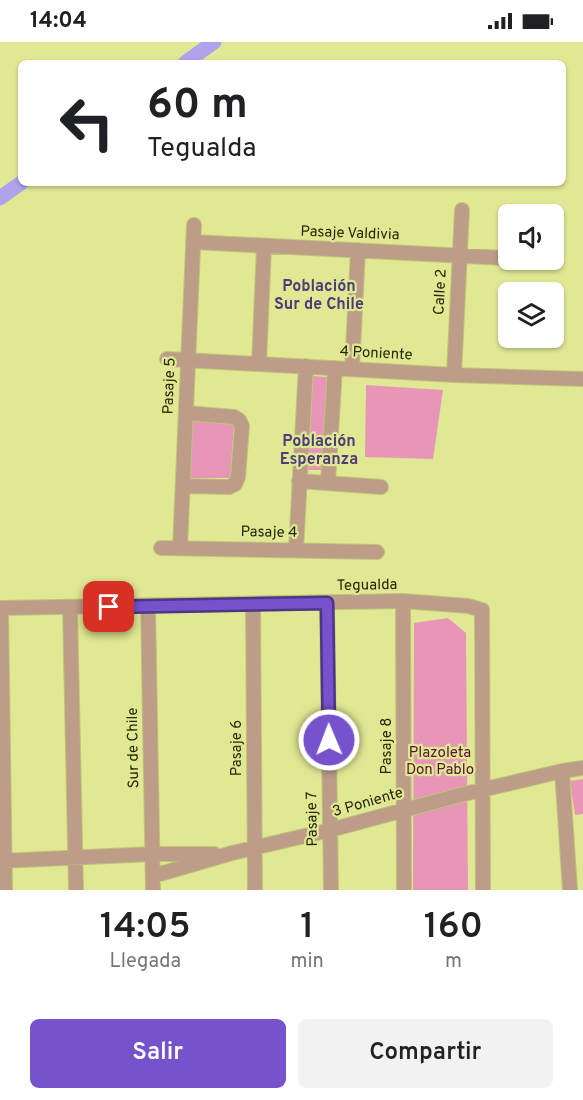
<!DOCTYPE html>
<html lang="es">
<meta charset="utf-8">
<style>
body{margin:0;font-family:Overpass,sans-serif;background:#f2f2f2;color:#202124;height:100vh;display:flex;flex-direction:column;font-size:22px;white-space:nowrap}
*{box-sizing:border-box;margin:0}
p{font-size:20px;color:#757577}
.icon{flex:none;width:33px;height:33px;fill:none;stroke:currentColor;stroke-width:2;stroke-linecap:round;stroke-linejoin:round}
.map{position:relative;height:848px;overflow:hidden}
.details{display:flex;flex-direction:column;background:#fff;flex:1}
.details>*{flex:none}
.hud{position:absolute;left:18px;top:18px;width:548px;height:126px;border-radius:9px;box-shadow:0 2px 4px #0004;background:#fff;color:#202124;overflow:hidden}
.buttons{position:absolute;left:498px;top:162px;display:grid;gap:12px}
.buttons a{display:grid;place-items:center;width:66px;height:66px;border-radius:9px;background:#fff;box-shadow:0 2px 4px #0004;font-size:30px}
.pin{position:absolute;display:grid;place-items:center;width:51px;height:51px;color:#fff;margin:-26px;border-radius:12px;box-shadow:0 3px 9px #0006}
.me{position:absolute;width:66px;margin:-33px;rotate:359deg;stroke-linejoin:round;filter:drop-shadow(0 0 4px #0008)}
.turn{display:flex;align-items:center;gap:21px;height:126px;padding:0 30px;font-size:27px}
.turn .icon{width:78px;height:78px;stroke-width:2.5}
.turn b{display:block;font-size:42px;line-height:51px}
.eta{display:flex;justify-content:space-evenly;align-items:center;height:102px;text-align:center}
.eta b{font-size:36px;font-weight:600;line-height:42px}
.primary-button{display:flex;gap:12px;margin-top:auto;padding:12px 30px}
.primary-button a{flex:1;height:69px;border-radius:9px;background:#7653cd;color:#fff;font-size:24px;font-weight:600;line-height:69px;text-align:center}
.primary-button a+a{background:#f2f2f2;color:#202124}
.status{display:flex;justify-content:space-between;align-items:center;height:42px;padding:0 30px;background:#fff;direction:ltr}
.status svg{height:16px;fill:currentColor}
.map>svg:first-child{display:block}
.green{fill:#e796b8}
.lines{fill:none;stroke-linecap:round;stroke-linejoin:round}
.canal{stroke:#b1a2ed;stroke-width:15}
.minor-casing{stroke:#bfc579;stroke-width:16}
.minor{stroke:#bd9c88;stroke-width:14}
.route-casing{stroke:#4d3685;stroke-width:15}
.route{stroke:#7653cd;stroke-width:10}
.labels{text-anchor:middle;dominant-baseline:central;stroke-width:4.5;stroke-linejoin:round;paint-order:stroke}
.street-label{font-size:15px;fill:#252703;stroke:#e1e893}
.park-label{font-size:15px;fill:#591137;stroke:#e1e893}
.neighbourhood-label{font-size:16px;font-weight:bold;fill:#4c3d7a;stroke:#e1e893}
</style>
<div class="status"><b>14:04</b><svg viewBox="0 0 49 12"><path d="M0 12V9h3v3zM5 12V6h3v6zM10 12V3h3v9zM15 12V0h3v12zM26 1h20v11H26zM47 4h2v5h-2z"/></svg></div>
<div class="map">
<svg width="583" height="848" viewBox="0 0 583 848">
<rect width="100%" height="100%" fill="#e1e893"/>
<!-- green -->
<path class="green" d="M313,334L327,335L322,428H308Z
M366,343L443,348L433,417L365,415Z
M192,378L229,381L234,384L230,436H190Z
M448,576L466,591L468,848H413L414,581Z
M583,737V772L575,773L570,739Z"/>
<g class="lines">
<!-- canal -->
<path class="canal" d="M185,21L214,0
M0,156L21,141"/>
<defs>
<path id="minor" d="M193,200L505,216
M167,317L454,333L583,337
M259,322L264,204
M352,327L358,208
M454,333L462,168
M299,439L381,445
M328,440L335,326
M183,444L229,445L235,442L238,435L242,384L239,378L234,375L186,371
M161,506L377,510
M180,506L194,183
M296,508L306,324
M403,559L404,848
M327,561L331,848
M253,563L255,848
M148,564L153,848
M0,566L403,559L468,564L482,568L483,848
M1,566L5,848
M70,566L76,848
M562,729L570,848
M0,819L153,812H214
M153,834L232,811L330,788L460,753L562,729L583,726"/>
</defs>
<!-- minor casing -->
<use href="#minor" class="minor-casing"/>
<!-- minor -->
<use href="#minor" class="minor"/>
</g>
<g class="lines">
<defs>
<path id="route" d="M109,565L327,561L329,698"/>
</defs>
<!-- route casing -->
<use href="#route" class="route-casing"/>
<!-- route -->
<use href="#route" class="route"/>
</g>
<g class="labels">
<!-- street labels -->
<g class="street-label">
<text transform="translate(350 192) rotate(2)">Pasaje Valdivia</text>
<text transform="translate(441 250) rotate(-87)">Calle 2</text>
<text transform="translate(376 312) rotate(3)">4 Poniente</text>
<text transform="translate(170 344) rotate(-88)">Pasaje 5</text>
<text transform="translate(269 491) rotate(1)">Pasaje 4</text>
<text transform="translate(367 544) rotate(-1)">Tegualda</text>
<text transform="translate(387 704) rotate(-90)">Pasaje 8</text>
<text transform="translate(134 706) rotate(-91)">Sur de Chile</text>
<text transform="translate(237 706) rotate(-90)">Pasaje 6</text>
<text transform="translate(368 761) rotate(-16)">3 Poniente</text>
<text transform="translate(313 777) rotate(-91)">Pasaje 7</text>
</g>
<!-- park labels -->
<g class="park-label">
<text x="440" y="711">Plazoleta<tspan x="440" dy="17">Don Pablo</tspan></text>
</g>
<!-- neighbourhood labels -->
<g class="neighbourhood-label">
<text x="319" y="245">Población<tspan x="319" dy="18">Sur de Chile</tspan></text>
<text x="319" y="400">Población<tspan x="319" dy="18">Esperanza</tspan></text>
</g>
</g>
</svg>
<div class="buttons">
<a><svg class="icon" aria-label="sound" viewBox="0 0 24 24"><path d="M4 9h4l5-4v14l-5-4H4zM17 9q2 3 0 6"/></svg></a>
<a><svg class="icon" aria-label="layers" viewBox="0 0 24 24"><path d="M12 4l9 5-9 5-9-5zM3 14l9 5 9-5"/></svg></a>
</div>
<div class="pin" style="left:109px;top:565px;background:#d93025"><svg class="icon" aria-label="arrive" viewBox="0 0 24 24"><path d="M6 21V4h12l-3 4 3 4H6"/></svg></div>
<svg class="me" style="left:329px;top:698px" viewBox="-20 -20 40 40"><circle r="17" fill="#7653cd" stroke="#fff" stroke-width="3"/><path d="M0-11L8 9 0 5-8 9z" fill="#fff"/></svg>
<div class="hud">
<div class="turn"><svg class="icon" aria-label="left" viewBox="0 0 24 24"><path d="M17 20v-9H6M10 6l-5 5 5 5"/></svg><div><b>60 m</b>Tegualda</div></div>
</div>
</div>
<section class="details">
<div class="eta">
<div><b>14:05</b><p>Llegada</p></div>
<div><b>1</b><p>min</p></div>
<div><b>160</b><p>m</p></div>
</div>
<div class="primary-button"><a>Salir</a><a>Compartir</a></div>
</section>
